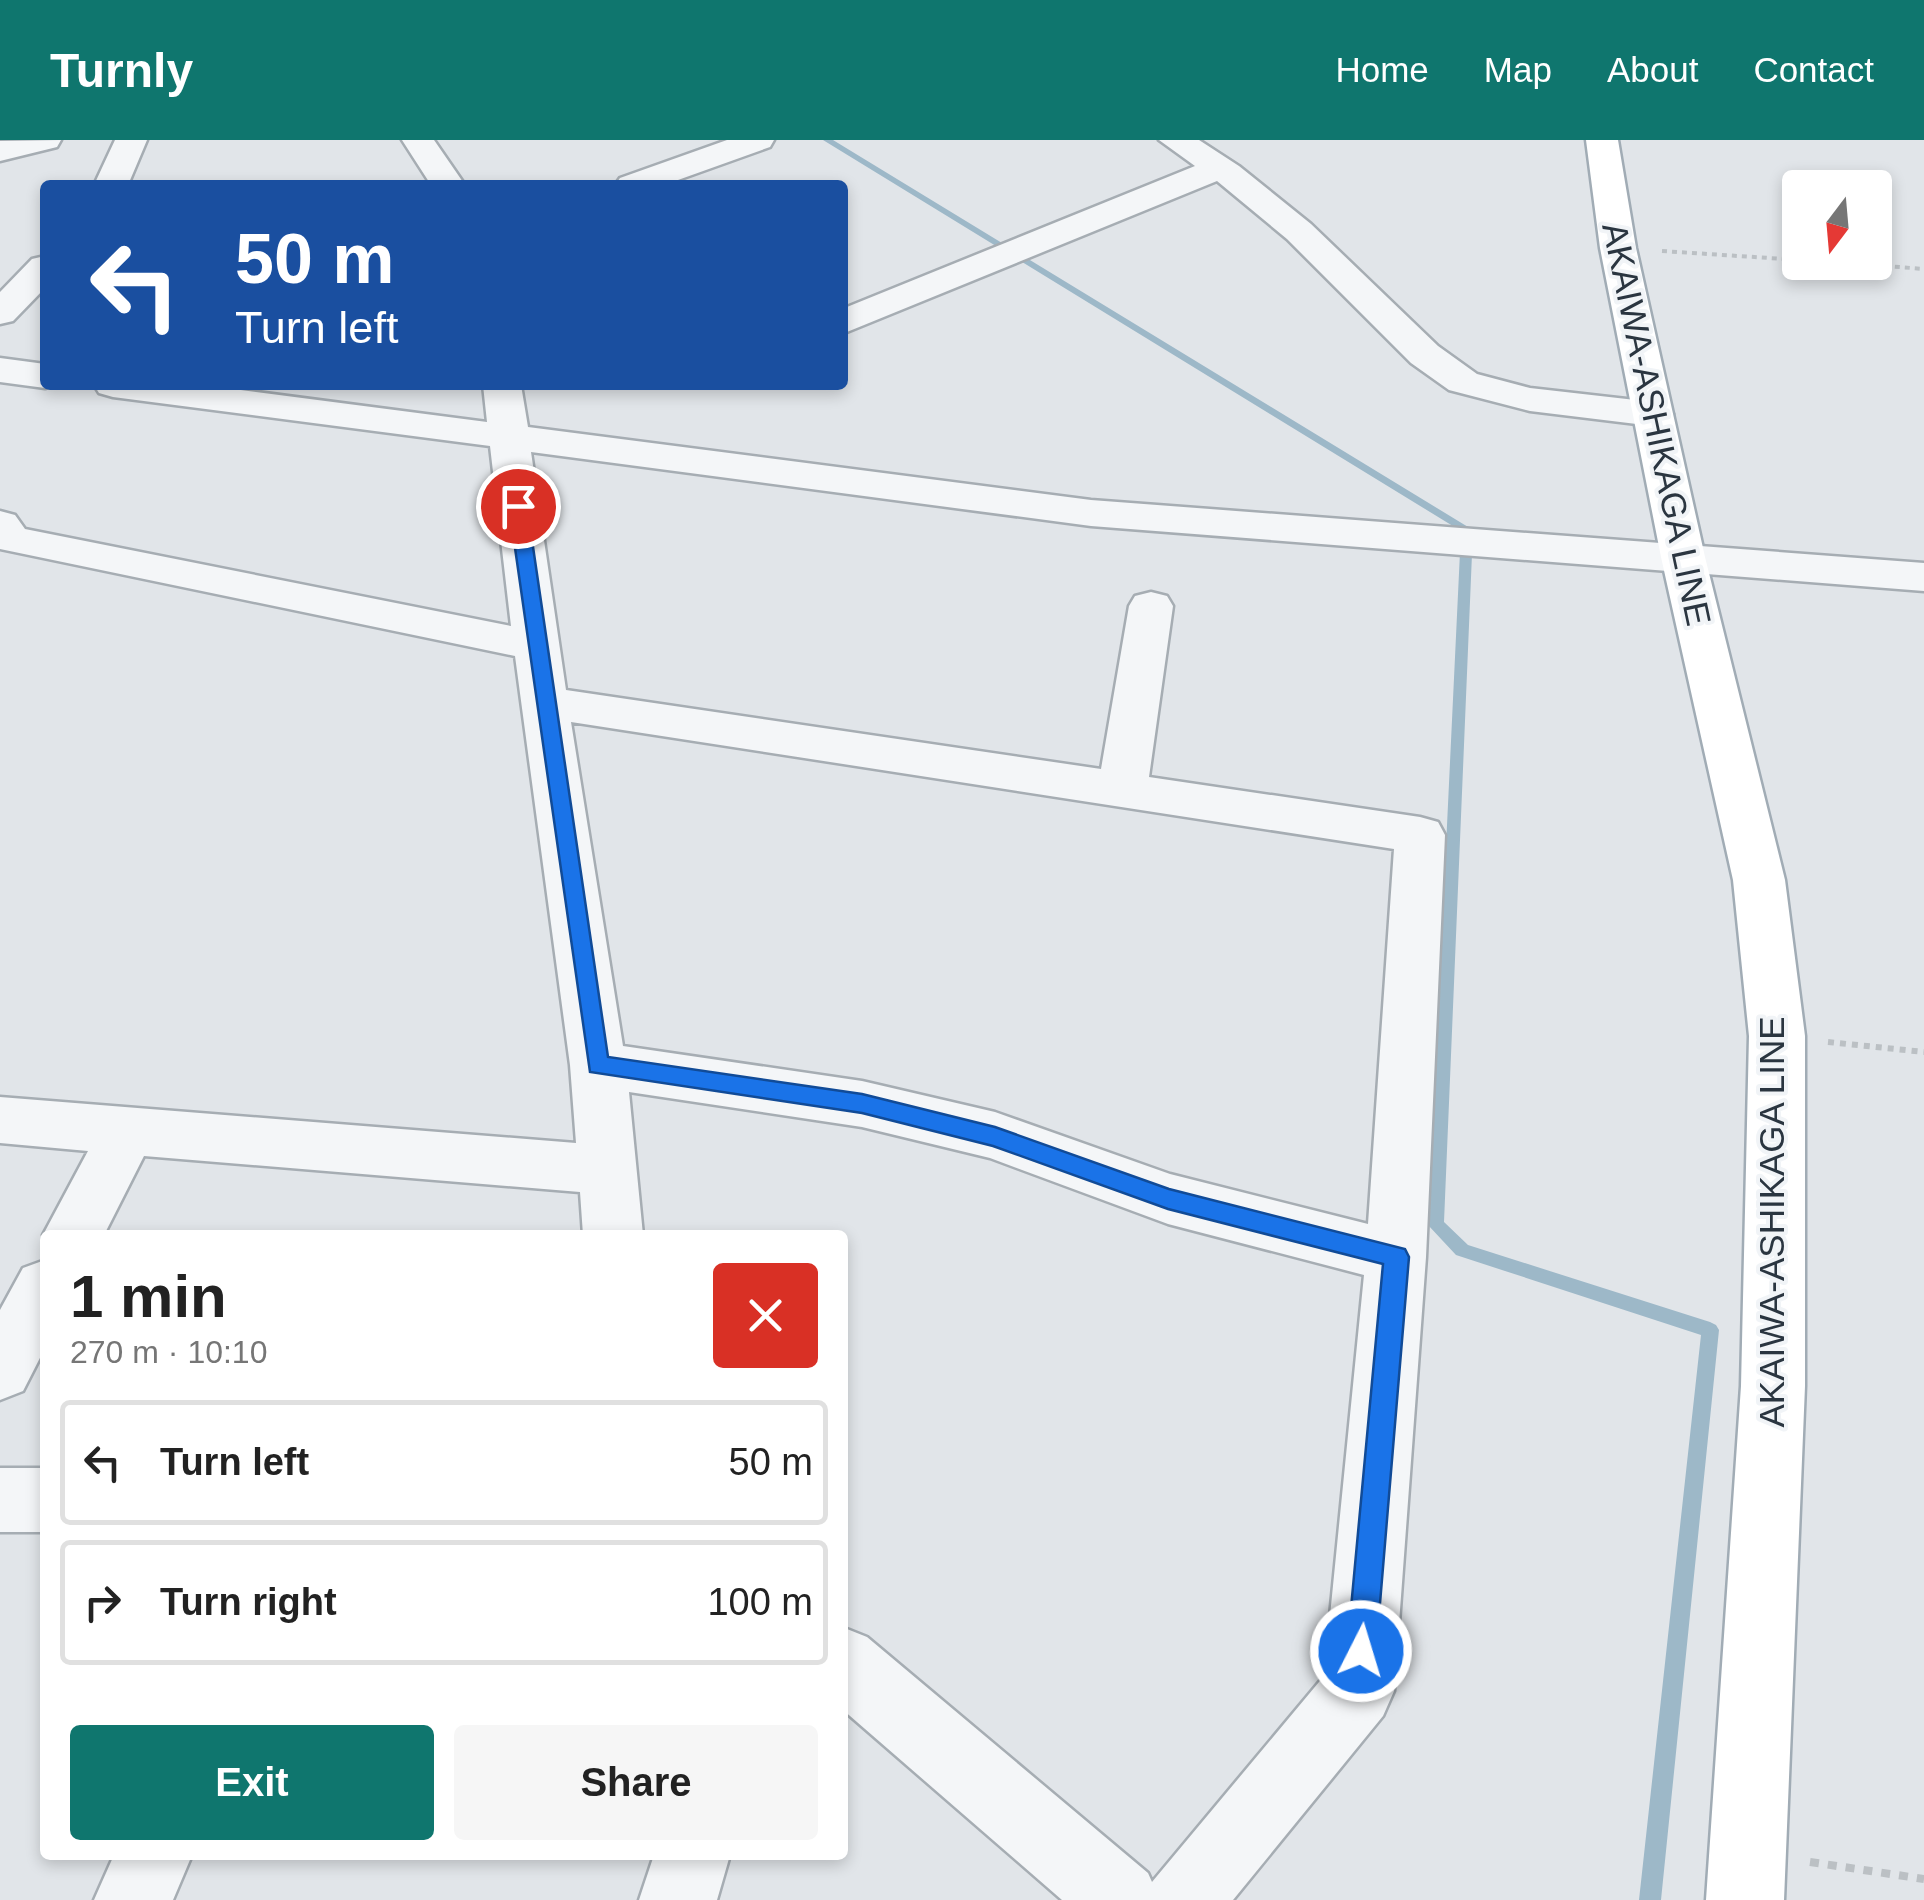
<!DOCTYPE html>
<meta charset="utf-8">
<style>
body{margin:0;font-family:Arial,sans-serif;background:#f6f6f6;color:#222;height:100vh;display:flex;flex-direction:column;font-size:38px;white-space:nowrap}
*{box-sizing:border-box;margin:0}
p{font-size:32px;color:#767676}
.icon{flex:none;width:55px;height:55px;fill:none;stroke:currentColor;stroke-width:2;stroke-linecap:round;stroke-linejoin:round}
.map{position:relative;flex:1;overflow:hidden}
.panel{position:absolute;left:40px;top:1090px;width:808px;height:630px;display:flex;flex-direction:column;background:#fff;border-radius:10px;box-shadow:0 5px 15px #0003}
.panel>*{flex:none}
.banner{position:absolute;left:40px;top:40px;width:808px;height:210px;border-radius:10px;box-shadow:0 5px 15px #0003;background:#1a4fa0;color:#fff;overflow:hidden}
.needle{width:65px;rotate:196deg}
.fabs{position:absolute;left:1782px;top:30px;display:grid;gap:20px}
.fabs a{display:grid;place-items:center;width:110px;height:110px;border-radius:10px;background:#fff;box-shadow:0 5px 15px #0003;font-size:50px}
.pin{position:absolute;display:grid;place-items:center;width:85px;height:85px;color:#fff;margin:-42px;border:5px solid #fff;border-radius:50%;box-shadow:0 2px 10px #0007}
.me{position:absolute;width:110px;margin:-55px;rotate:5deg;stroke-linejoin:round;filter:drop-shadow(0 0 8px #0008)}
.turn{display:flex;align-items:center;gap:35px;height:210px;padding:0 30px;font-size:45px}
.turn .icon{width:130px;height:130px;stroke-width:2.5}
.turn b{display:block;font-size:70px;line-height:85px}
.round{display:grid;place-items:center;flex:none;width:105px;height:105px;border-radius:10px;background:#f6f6f6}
.head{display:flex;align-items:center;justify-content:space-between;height:170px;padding:0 30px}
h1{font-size:60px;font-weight:700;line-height:75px}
.button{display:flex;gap:20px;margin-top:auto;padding:20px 30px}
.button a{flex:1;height:115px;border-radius:10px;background:#0f766e;color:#fff;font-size:40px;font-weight:700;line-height:115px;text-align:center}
.button a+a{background:#f6f6f6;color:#222}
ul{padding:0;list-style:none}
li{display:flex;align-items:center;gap:30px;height:125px;margin:0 20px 15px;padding:0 10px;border:5px solid #e0e0e0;border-radius:10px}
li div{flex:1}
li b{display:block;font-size:38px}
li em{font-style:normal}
header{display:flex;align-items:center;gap:60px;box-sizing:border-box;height:140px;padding:0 50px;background:#0f766e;color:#fff}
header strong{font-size:48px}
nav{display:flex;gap:55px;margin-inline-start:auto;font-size:35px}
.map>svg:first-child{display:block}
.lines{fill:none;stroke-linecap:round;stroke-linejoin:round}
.stream{fill:#9db8c8;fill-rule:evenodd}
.minor-casing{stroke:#a6adb3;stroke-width:5}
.major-casing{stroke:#a1acb5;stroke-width:5}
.path-far2{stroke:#bbc0c4;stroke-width:4;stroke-dasharray:5 5;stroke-linecap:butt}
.path-far1{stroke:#bbc0c4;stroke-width:6;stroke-dasharray:6 6;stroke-linecap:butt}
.path{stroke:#bbc0c4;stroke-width:8;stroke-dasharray:9 9;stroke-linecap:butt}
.minor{fill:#f4f6f8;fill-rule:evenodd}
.major{fill:#fff;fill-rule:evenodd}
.route{fill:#1a73e8;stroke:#114b97;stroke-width:2.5}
.labels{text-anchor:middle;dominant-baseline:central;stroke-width:8;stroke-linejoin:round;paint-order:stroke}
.street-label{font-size:35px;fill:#2a3540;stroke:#f1f4f7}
</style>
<header>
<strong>Turnly</strong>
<nav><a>Home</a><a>Map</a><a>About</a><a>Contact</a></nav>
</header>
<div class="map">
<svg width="1924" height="1760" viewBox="0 0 1924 1760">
<rect width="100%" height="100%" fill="#e1e5e9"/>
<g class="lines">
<!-- stream -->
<path class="stream" d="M823,0H833L1473,390L1444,1082L1468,1105L1710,1182L1716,1185L1719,1190L1661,1760H1639L1701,1195L1456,1115L1428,1085L1461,391Z"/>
<defs>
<path id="minor" d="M61,0L57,7L0,21V1Z
M115,0H147L128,45H94Z
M402,0H434L465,45H431Z
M727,0H774L770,7L664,45H615L620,38Z
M1159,0H1199L1239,26L1311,84L1438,206L1477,234L1530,248L1653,262L1667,266L1673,274L1667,282L1653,286L1530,271L1449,250L1411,223L1287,99L1217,41L842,194V169L1195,26Z
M45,116V148L13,181L0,184V152L32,119Z
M0,218L45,224V245H56L45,248L0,242Z
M94,245H203L487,282L483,245H521L528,287L1091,360L1924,423V451L1091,386L531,312L566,550L1101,629L1129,466L1135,456L1151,452L1167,456L1173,466L1149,637L1420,677L1438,682L1445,695L1426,1117L1394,1551L1383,1576L1233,1760H1062L842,1569V1487L867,1497L1148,1733L1152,1742L1324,1536L1364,1135L1168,1084L990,1018L862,987L629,952L643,1095H583L580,1052L144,1016L104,1095H45V1100L43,1095L88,1011L0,1003V957L576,1003L570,925L515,516L0,409V371L15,375L25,389L511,486L490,306L113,257L99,253ZM571,582L1394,709L1368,1084L1170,1034L995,972L862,941L623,906Z
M45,1120V1208L23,1251L0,1260V1170L23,1128Z
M0,1328H45V1392H0Z
M114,1715H192L173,1760H94Z
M654,1715H730L717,1760H639Z"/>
<path id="major" d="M1586,0H1618L1636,108L1705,417L1785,740L1805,896V1246L1784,1760H1706L1741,1246L1749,896L1733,740L1661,417L1600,108Z"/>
</defs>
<!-- minor casing -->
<use href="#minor" class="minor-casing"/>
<!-- major casing -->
<use href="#major" class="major-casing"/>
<!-- path-far2 -->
<path class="path-far2" d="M1662,111L1800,120
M1835,122L1924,129"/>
<!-- path-far1 -->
<path class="path-far1" d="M1828,902L1924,912"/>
<!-- path -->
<path class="path" d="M1810,1722L1924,1739"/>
<!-- minor -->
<use href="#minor" class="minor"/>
<!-- major -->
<use href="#major" class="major"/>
</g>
<!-- route -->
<path class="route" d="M518,361L527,366L608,917L862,954L995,987L1169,1049L1405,1109L1409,1117L1376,1511L1372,1522L1361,1526L1351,1522L1347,1511L1383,1124L1168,1069L993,1006L862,973L590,932L509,366Z"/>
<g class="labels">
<!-- street labels -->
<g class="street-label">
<text transform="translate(1657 284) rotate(78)">AKAIWA-ASHIKAGA LINE</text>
<text transform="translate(1771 1082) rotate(-90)">AKAIWA-ASHIKAGA LINE</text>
</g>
</g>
</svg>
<div class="fabs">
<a><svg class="needle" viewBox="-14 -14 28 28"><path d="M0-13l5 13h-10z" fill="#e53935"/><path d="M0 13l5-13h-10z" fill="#767676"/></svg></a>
</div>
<div class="pin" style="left:518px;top:366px;background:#d93025"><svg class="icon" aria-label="arrive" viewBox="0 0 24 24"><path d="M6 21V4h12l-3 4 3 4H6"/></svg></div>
<svg class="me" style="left:1361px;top:1511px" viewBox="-20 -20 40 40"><circle r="17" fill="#1a73e8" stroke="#fff" stroke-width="3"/><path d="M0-11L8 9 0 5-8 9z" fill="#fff"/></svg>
<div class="banner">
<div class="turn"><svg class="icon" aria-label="left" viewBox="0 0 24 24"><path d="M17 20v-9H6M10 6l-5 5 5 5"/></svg><div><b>50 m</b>Turn left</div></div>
</div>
<section class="panel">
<div class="head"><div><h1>1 min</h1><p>270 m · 10:10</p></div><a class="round" style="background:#d93025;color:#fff"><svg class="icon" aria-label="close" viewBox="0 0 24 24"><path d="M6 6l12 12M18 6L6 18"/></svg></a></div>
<ul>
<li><svg class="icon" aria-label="left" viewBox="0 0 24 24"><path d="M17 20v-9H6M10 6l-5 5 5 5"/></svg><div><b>Turn left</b></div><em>50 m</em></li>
<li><svg class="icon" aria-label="right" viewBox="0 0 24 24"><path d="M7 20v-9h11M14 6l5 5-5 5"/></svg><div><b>Turn right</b></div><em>100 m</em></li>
</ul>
<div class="button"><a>Exit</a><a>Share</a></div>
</section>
</div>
